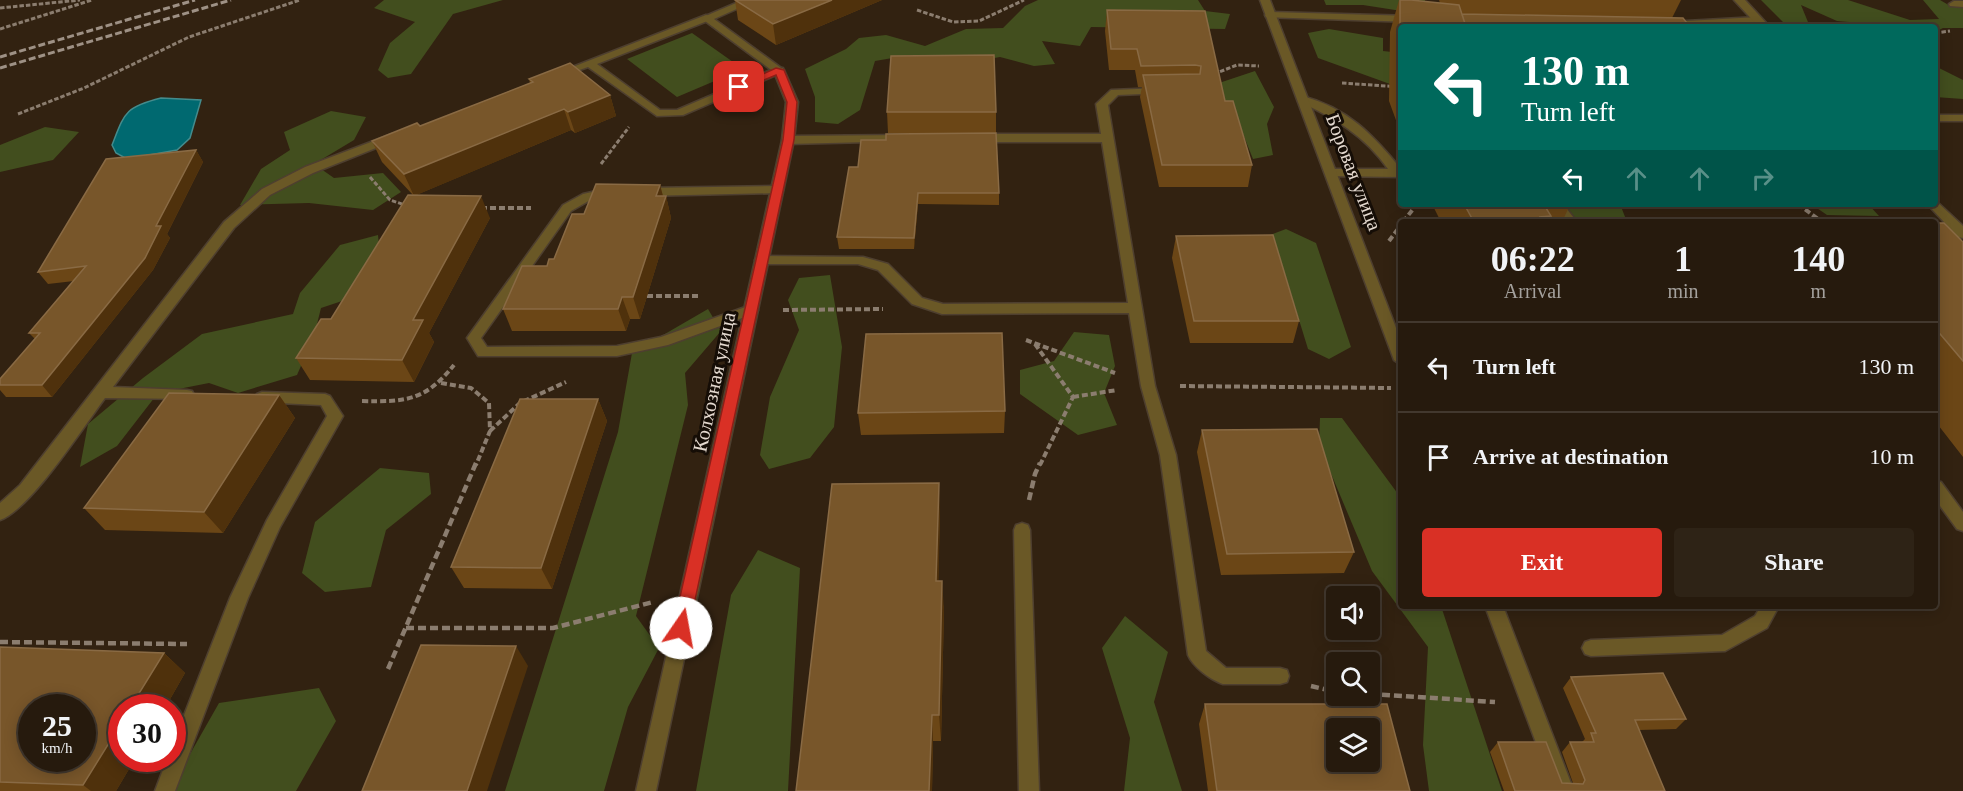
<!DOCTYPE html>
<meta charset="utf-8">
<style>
body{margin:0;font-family:"Times New Roman",serif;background:#2e2316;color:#f1f3f6;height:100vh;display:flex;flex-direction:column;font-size:22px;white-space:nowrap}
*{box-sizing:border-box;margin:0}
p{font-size:20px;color:#a4a19d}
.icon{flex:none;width:33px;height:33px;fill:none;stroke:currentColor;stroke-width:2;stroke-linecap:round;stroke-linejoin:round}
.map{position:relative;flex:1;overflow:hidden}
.side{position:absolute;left:1398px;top:219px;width:540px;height:390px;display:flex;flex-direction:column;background:#261a0d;border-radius:6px;box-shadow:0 3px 15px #0003,0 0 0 2px #42382e}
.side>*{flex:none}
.banner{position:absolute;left:1398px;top:24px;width:540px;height:183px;border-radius:6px;box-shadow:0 3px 15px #0003,0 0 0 2px #42382e;background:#00695c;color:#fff;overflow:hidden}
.controls{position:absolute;left:1326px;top:586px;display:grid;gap:12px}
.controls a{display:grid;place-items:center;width:54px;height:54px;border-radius:6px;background:#261a0d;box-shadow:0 3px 15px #0003,0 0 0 2px #42382e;font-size:30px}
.speed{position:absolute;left:18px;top:694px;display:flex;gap:12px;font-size:30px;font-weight:700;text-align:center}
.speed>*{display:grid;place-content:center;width:78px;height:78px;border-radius:50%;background:#261a0d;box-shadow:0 3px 15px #0003,0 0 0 2px #42382e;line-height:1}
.speed small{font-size:15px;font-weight:400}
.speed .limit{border:9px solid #d22;background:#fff;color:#111}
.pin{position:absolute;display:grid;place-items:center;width:51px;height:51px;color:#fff;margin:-26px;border-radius:12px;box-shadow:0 3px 9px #0006}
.me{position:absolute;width:66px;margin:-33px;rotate:12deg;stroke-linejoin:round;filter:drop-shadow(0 0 4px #0008)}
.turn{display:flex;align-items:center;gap:21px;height:126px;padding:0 24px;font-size:27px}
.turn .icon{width:78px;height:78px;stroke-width:2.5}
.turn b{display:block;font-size:42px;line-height:51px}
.lanes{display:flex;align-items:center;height:57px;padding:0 24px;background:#0003;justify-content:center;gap:30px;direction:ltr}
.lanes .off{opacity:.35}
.eta{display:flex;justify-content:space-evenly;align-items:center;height:102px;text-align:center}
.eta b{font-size:36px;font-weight:700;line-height:42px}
.action{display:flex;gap:12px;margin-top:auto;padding:12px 24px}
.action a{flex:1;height:69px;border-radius:6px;background:#d93025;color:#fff;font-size:24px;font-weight:700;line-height:69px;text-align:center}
.action a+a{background:#2e2316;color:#f1f3f6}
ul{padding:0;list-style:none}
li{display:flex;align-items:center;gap:18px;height:90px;padding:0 24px;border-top:2px solid #42382e}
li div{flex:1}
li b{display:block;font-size:22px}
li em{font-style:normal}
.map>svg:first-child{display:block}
.green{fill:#424e1e}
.water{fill:#006970;stroke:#448b8c;stroke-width:1.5}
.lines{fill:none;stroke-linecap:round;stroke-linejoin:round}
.lane-casing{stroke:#4e3f2f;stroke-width:3}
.street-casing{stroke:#4e3f2f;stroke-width:3}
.path-far2{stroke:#8b7d6f;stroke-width:3;stroke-dasharray:4.5 2;stroke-linecap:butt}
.path-far1{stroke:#8b7d6f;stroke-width:4;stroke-dasharray:6 3;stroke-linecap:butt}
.path{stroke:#8b7d6f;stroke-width:4.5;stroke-dasharray:8 4;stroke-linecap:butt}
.lane{fill:#6a5826;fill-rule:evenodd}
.street{fill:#6a5826;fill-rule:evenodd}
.rail{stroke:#9e9185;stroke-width:3;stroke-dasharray:7 3;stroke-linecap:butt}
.wall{fill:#6b4616}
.shaded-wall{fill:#4f310c}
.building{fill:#78562a;stroke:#896a44;stroke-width:1.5;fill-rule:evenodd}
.route{fill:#d93025;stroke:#8d1f18;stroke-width:1.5}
.labels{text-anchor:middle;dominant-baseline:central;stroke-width:6;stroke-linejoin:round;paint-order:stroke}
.street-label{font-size:20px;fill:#e4d9cf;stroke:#150d06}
</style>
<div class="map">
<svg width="1963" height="791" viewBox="0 0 1963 791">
<rect width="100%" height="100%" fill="#322211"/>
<!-- green -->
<path class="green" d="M384,0H503L453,14L411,74L388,78L378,70L390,43L415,22L374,8Z
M1038,0H1198L1205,11L1230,14L1225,29L1091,27L1080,46L1042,41L1055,64L1034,66L1000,57L949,66L910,55L875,61L860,110L838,124L815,122V97L805,69L846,49L859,38L886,35L925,46L966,29L1003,28L1025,6Z
M1324,0H1425V1L1408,12L1363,5H1326Z
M1761,0H1848L1910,20L1939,19L1923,0H1940L1952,7H1963V28H1943L1935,32V27H1873L1872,24L1837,21L1801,5L1810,27H1788Z
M1329,29L1383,38V51L1401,53V88L1318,58L1308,33Z
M692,33L743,69L677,97L627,59Z
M1935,66L1963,80V99L1935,97Z
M1255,71L1274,107L1267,124L1273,155L1253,159L1239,124L1217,108L1219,83Z
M331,111L366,117L354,140L314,164L334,178L383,173L401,192L373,210L309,203L240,205L261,169L290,150L284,132Z
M45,127L79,132L53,160L0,172V145Z
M1563,204H1620L1627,222H1579Z
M1811,204H1868L1879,216L1827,215Z
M1286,229L1316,243L1351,347L1329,359L1308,349L1280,258L1262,238Z
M378,235L380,257L354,297L321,308L314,336L297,375L238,393L209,383L158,393L117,446L80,467L88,424L143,378L202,334L293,314L300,293L340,245Z
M830,275L842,347L834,427L810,458L769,469L760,455L770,397L799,330L788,300L799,278Z
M708,309L721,331L685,373L688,405L636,616L659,648L628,707L604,791H505L618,432L632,353Z
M1074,332L1109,335L1115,366L1104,393L1117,425L1078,435L1020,394V370L1054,361Z
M1320,418H1342L1401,498V606H1441L1502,791H1429L1423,745L1428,647L1372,571L1319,445Z
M380,468L429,473L431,494L386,530L371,587L325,592L302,573L315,522Z
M758,550L800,568L788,791H696L731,595Z
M1125,616L1168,652L1154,702L1182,791H1124L1130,738L1102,648Z
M319,688L336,721L296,791H169L219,703Z"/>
<!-- water -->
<path class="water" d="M161,98L201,100L190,138L177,150L127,159L116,153L112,145C125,112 125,107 161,98Z"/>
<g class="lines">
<defs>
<path id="lane" d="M1954,1H1963V7L1950,6L1949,4Z
M1270,12L1413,16L1418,19L1413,22L1266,17L1265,15Z
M706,15L710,16V20L597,64L660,110H677L775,68H783V72L683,115L657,116L588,67L557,78L552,75Z
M1758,17L1763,20L1762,22L1664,27L1663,25L1668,22Z
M1161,88L1165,89V93L1118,95L1108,105L1155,386L1176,455L1206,651L1226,668H1280L1287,670L1289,676L1287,682L1280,684H1223C1211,680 1193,667 1188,655L1160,455L1141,386L1129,313L942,314L912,304L878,270L858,264H762L755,260L762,256L863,257L888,264L922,298L943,304L1128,303L1102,142H976L970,138L976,134H1101L1096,104L1111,90Z
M1302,96C1348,108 1373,135 1401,169V177L1326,176V170L1330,169H1388C1365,136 1335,118 1298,101V97Z
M392,134L398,138L396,140L313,173L270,195L234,228L113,387L187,390L192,391L194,395L192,399L105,398C84,426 30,510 0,520V503L20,485L224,222L262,189L305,167Z
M907,135L913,139L911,141L788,144L782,140L788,136Z
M777,186L781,187L783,190L781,193L643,196L637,192L643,188Z
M610,188L614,189L616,192L614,195L592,199L571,211L481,338L487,347L617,346L661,337L751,305L756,307L758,310L756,313L668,345L617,356H478L467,338L563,205L583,194Z
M1550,204H1563L1577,222H1564Z
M262,392L325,394L330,396L343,416L280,527L248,598L175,791H155L167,759H172V746L230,598L267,520L327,416L321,405L257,402L254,398L257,394Z
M1935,481L1941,482L1963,512V531L1957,529L1935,499Z
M1022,523L1028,525L1030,530L1039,791H1019L1014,530L1016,525Z
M1761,606H1779L1767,628L1725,651L1591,656L1585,654L1582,648L1585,642L1591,640L1722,635L1755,616Z"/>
<path id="street" d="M743,0H757L714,19L784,70L798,102L794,140L656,791H636L782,140L786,102L774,72L701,18Z
M1260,0H1270L1401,341V365L1394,360Z
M1734,0H1745L1770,27H1759Z
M1935,115H1963V121H1935Z
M1935,200L1963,226V238L1958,237L1930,207L1928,204H1935Z
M1485,606H1503L1574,791H1554Z"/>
</defs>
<!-- lane casing -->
<use href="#lane" class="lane-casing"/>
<!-- street casing -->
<use href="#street" class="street-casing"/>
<!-- path-far2 -->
<path class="path-far2" d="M0,8L80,0
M917,10L953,22L979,21L1024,0
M0,29L92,0
M1935,33L1950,31
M1214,74L1237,65L1259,66
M1342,83L1401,87
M18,114L84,88L189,37L300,0
M601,164L629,127
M370,177L390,200L405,205
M1798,204L1800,206
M1416,206L1417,204"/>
<!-- path-far1 -->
<path class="path-far1" d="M1798,204L1822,222
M481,208H531
M1403,222L1417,204
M1389,241L1401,225
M647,296H700
M783,310L883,309
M1026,340L1115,373
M1035,344L1073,397L1040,465
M441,383L471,388L489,403L490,431L476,465
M1180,386L1391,388
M1073,397L1117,390
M362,401C406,402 425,401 454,365
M490,431L520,403L566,382"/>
<!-- path -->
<path class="path" d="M1029,500L1035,474L1040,463
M406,628H553L653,602
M0,642L187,644
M388,669L476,463
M1311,686L1336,692
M1370,694L1495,702"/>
<!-- lane -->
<use href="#lane" class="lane"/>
<!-- street -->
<use href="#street" class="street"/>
<!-- rail -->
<path class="rail" d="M0,57L195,0
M0,68L231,0"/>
</g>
<!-- wall -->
<path class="wall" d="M735,0H882L776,45L738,20Z
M1399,0L1440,3L1439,0H1681L1672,18L1401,27V134L1389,101L1390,32Z
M1107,10L1205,11L1225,101L1252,165L1248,187H1159L1140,97L1142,87H1138L1135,70H1109L1105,31Z
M529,79L610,95L616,116L575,133L571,130L416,195L490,218L429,333L434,342L414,382L310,380L296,358L331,319L413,195L382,162L372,141L420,126L530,83Z
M887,112H996V133H888Z
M196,150L203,162L167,234L170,238L153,270L52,397H6L0,390V379L35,339L29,333L74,281L48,284L38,272Z
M849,167L999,193V205L918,204L914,249H839L837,237Z
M660,185L663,196H666L671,218L640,319H630L626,331H512L503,309L554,259Z
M1432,204H1567L1569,207L1562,222H1441Z
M1935,223L1963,242V457L1935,421Z
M1176,236L1299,321L1293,343H1190L1172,258Z
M279,395L295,418L223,533L105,530L84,508Z
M598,399L607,421L552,589L464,588L451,567Z
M1005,411L1004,433L861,435L858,413Z
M1202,430L1354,552L1344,573L1221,575L1197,452Z
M940,513L938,581L944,609L941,741H933L932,791H796Z
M1584,606H1685L1684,607L1586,610Z
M0,647L164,653L185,673L165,708H122V759H135L116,791H0Z
M1571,677L1686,719L1676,729L1639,730L1665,791H1504L1490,752L1498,742L1562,783H1573L1562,752L1570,742H1582L1585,739L1563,688Z
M1205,704L1410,791H1208L1199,724Z"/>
<!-- shaded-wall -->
<path class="shaded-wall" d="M832,0H882L776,45L773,24Z
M610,95L616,116L575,133L568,112Z
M564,109L571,130L414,196L404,174Z
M196,150L203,162L167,234L170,238L153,270L52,397L42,385L156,226Z
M660,185L664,200L666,196L671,218L640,319L633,297L656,196Z
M918,193V204L914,249V238Z
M481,196L490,218L429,333L434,342L414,382L402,360L413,320Z
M622,297L630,319L626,331L618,309Z
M279,395L295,418L223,533L204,512Z
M598,399L607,421L552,589L541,568Z
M939,483L940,513L938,609L936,581Z
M942,581L944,609L941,741L939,715Z
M516,646L528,666L487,791H467Z
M164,653L185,673L165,708H130Z
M932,715L933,741L932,791H929Z
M122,722V759H135L116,791H91L83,785Z"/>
<!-- building -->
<path class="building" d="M735,0H832L773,24Z
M1400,0H1411L1459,5L1466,27H1401V70L1400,67Z
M1107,10L1205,11L1225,101H1233L1252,165H1162L1143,75L1200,74L1201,66L1195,65L1141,66L1137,49H1111Z
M1462,14L1683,18L1690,27H1466Z
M994,55L996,112H887L891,56Z
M570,63L610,95L568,112L564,109L404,174L372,141L417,123L420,126L533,82L529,79Z
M996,133L999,193H918L914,238L837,237L849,167H858L861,140H886V134Z
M196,150L156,226H161L145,258L42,385H0V379L40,333H29L86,266L38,272L106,159Z
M596,184L660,185L656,196H666L633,297H622L618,309H503L522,266H547L549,259H554L572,214H584Z
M408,195L481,196L413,320H423L402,360L296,358L321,319H331Z
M1464,204H1567L1569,207L1546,208L1551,216L1540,217L1543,222H1474Z
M1935,223H1944L1963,242V361L1935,328Z
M1273,235L1299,321H1194L1176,236Z
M1002,333L1005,411L858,413L866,334Z
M169,393L279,395L204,512L84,508Z
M520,399H598L541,568L451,567Z
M1317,429L1354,552L1227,554L1202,430Z
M939,483L936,581H942L939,715H932L929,791H796L832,484Z
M421,645L516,646L467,791H362Z
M0,647L164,653L130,708H122V722L83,785L0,782ZM32,708H82V759H32Z
M1663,673L1686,719L1635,720L1665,791H1515L1498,742H1546L1562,783L1583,784L1585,780L1570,742H1594L1591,733H1596L1571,677Z
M1205,704H1387L1410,791H1217ZM1336,729H1370V762H1336Z"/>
<!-- route -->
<path class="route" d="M776,68L784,70L797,102L794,140L689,628L687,634L681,636L675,634L673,628L783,140L787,102L776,75L743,89L734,87Z"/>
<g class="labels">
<!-- street labels -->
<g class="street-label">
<text transform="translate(1354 172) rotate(69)">Боровая улица</text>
<text transform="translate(714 382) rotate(-78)">Колхозная улица</text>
</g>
</g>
</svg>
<div class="controls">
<a><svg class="icon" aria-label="sound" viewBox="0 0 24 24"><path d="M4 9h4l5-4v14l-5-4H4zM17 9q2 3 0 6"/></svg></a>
<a><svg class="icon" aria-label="search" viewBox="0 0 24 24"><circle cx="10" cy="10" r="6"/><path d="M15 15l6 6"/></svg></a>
<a><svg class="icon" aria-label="layers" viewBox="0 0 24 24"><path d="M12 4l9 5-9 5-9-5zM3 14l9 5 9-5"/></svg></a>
</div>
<div class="speed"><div>25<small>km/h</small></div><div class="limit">30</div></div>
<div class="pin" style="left:739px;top:87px;background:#d93025"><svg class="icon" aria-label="arrive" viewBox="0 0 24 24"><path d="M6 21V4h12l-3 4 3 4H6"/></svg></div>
<svg class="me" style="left:681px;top:628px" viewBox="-20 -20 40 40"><circle r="19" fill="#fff"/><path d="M0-13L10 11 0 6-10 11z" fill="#d93025"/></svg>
<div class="banner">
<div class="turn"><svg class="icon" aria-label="left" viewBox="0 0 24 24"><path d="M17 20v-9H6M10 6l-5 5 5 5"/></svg><div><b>130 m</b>Turn left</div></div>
<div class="lanes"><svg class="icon" aria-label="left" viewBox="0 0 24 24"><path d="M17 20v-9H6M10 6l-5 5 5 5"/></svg><svg class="icon off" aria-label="ahead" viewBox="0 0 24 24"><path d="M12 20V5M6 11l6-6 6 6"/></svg><svg class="icon off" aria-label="ahead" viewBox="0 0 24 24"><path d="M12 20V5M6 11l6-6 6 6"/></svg><svg class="icon off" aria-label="right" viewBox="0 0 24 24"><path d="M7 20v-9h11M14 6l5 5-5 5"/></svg></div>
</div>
<section class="side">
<div class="eta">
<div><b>06:22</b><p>Arrival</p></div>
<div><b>1</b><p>min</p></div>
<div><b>140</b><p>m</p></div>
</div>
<ul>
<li><svg class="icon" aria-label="left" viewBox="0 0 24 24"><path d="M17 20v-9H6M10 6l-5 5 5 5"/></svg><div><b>Turn left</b></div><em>130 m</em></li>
<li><svg class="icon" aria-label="arrive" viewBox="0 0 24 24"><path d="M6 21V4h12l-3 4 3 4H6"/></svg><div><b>Arrive at destination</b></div><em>10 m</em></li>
</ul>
<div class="action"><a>Exit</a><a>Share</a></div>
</section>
</div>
